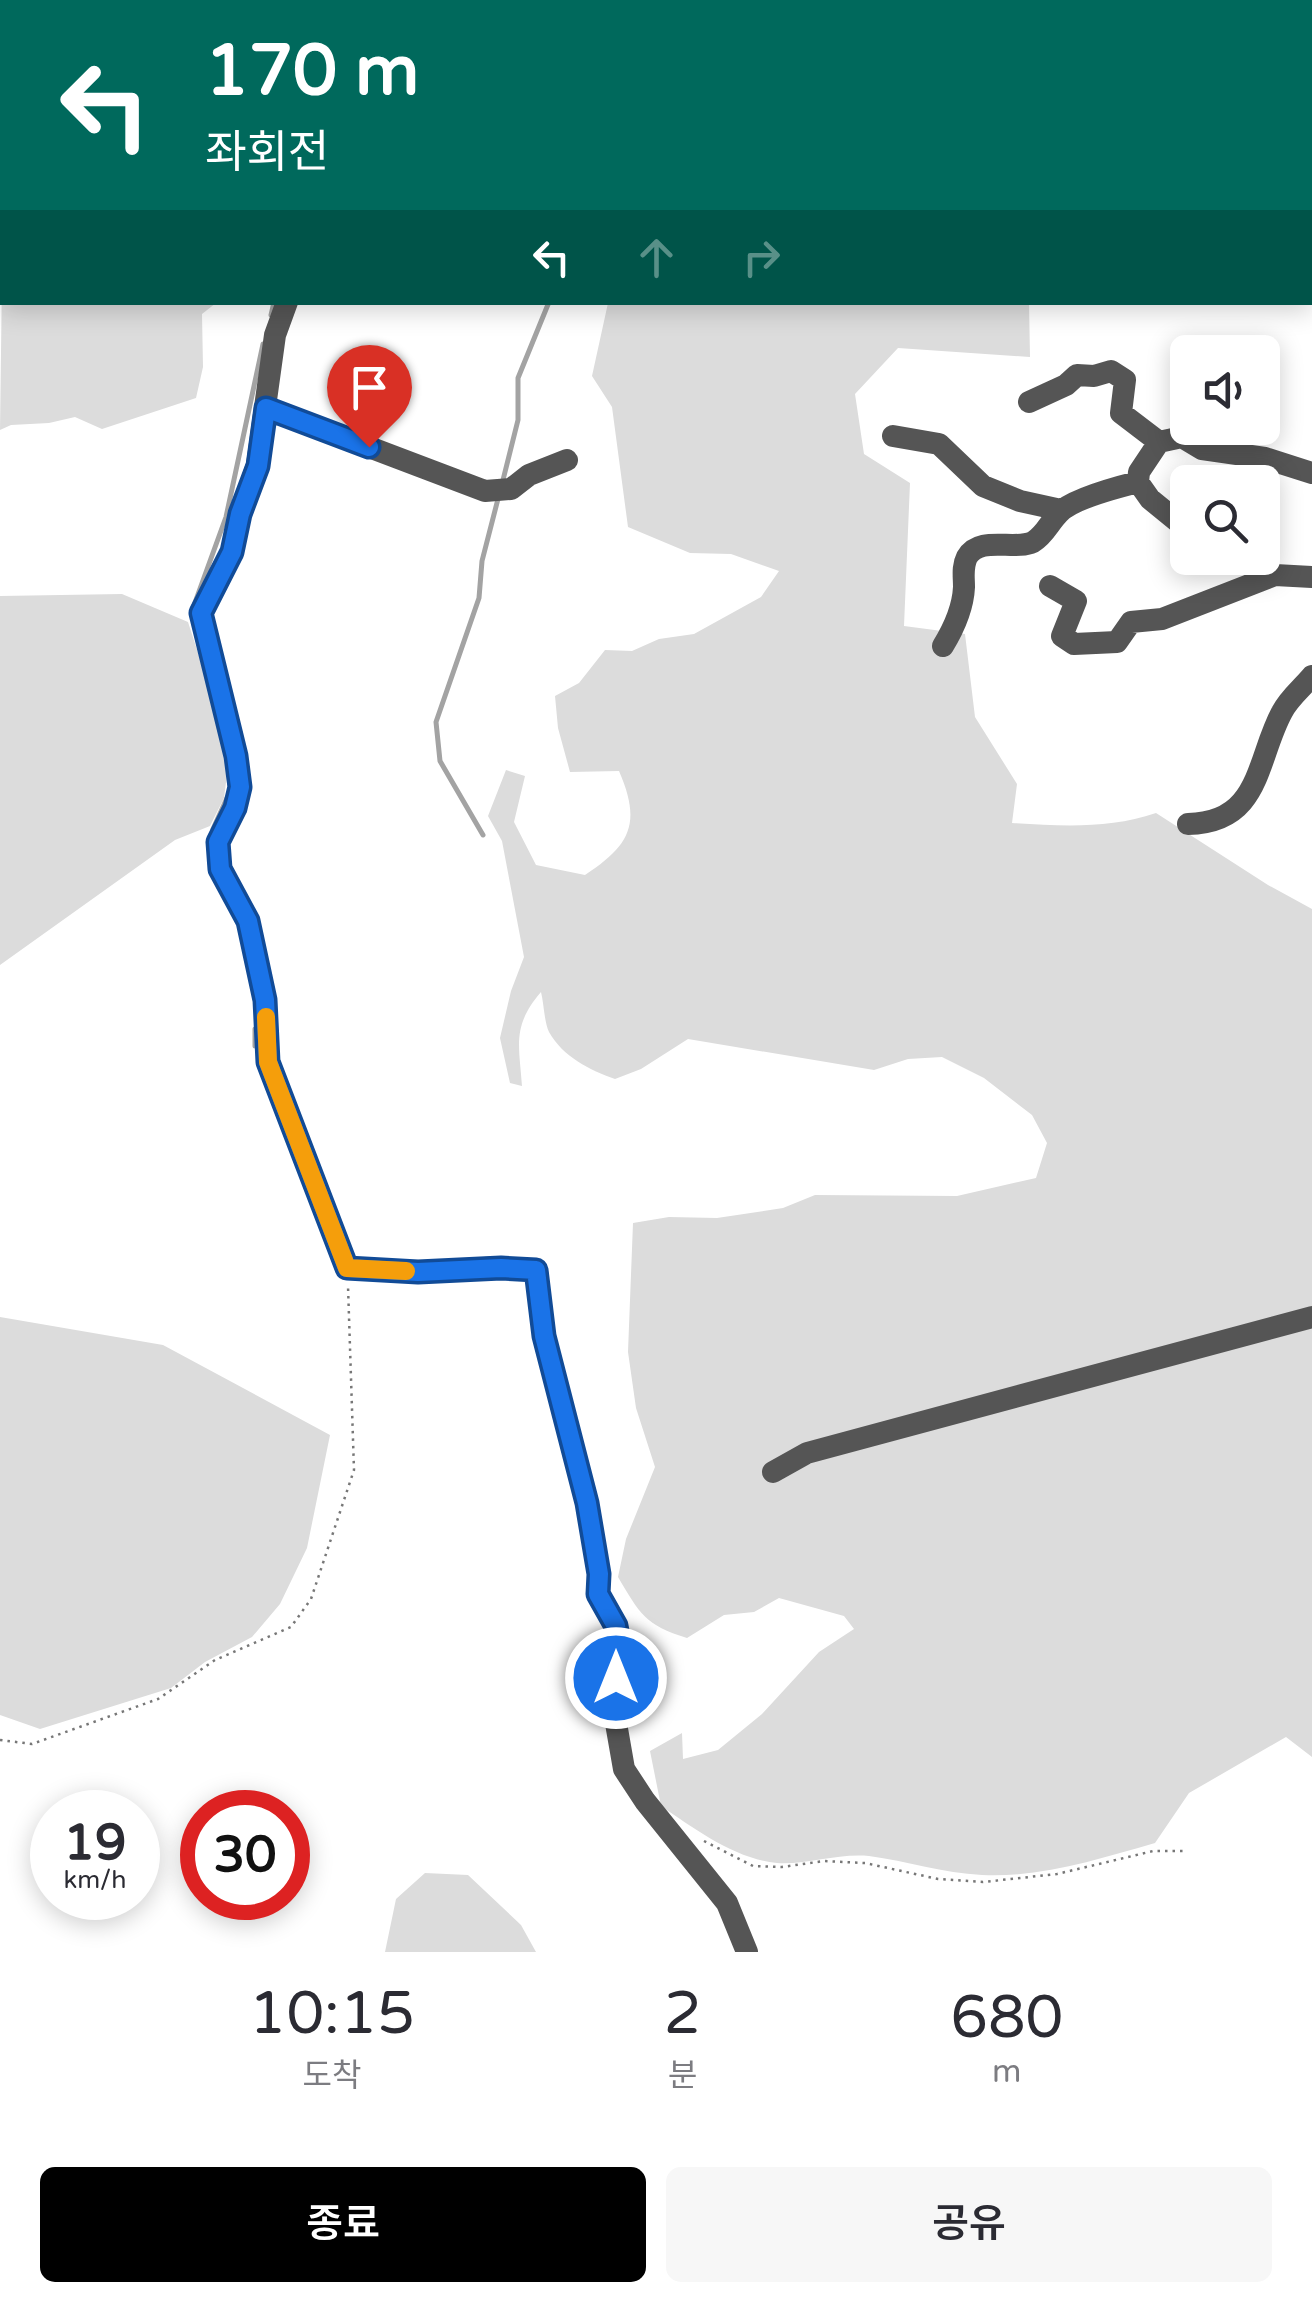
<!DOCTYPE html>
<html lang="ko">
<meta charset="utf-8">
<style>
body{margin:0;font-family:"Varela Round","Noto Sans KR",sans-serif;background:#f7f7f7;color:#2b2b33;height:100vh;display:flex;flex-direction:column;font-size:38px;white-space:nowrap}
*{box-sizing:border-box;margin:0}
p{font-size:32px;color:#7c7c81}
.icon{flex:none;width:55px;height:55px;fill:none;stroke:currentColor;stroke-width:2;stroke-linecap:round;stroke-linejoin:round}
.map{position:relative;height:1952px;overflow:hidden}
.details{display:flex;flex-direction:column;background:#fff;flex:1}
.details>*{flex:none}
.banner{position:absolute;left:0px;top:0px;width:1312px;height:305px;box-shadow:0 5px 25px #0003;background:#00695c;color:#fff;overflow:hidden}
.fabs{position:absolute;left:1170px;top:335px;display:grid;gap:20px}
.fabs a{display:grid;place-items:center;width:110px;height:110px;border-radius:15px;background:#fff;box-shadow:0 5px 25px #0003;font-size:50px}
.speed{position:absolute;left:30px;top:1790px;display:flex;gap:20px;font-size:50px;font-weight:700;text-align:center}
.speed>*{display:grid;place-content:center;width:130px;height:130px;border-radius:50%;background:#fff;box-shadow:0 5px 25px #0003;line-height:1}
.speed small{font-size:25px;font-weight:400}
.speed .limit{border:15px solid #d22;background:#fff;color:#111}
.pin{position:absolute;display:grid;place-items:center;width:85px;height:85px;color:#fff;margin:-102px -42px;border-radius:50% 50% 50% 0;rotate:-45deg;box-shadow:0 0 10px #0007}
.pin .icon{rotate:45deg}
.me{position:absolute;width:110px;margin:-55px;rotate:0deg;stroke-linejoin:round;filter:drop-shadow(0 0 8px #0008)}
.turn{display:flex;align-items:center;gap:35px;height:210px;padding:0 40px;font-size:45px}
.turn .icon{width:130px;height:130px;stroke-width:2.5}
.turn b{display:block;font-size:70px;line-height:85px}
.lanes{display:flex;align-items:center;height:95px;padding:0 40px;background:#0003;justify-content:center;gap:50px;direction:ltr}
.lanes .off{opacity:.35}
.eta{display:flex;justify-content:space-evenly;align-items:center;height:170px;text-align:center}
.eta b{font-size:60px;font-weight:600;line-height:70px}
.primary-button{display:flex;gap:20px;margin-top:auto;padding:20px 40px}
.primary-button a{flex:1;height:115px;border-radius:15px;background:#000;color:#fff;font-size:40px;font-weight:600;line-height:115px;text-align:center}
.primary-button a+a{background:#f7f7f7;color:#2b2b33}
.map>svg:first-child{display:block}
.green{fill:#dcdcdc}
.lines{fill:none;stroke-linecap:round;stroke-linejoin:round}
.stream{stroke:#a3a3a3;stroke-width:5}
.path{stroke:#777;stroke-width:2.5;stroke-dasharray:2.5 5;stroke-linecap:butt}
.minor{stroke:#555;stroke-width:22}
.route-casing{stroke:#114b97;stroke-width:25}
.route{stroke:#1a73e8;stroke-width:18}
.slow{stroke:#f59e0b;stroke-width:18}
</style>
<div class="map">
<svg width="1312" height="1952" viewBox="0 0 1312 1952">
<rect width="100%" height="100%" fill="#fff"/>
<!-- green -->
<path class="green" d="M2,275V302L216,303L202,314L203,367L196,398L102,429L75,417L49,423L11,425L0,430Z
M608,303H1029L1030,357L898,348L855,394L864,454L910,483L904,626L965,634L975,717L1017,784L1012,823C1062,826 1109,829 1156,813L1268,885L1312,909V1757L1286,1737L1189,1793L1155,1843C1099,1859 1040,1878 982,1875C943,1873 907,1861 869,1856C838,1853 807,1865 777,1863C735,1859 695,1829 661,1806L650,1751L682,1733L683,1759L718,1750L762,1714L819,1652L854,1629L844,1616L779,1598L754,1612L724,1615L687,1638C645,1625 640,1614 618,1577L626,1539L655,1467L636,1408L628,1352L633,1223L669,1217L717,1218L783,1208L815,1195L957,1196L1036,1178L1047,1143L1032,1115L984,1078L942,1057L908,1059L874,1070L688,1039L641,1069L615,1079C590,1070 563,1057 549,1032C544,1021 544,1004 541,992C512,1026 519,1044 522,1086L510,1083L500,1038L511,991L524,957L502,841L488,816L506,770L525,776L514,822L536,865L585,875C630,845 642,824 619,771L570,772L558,728L555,696L579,683L605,650L632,651L659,639L694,634L761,597L779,571L731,554L690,553L628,527L612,407L592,376Z
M122,594L188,622L230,751L224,798L210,826L175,840L0,965V596Z
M0,1317L163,1345L330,1435L307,1548L280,1604L252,1637L205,1662L171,1688L40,1729L0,1715Z
M425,1873L468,1875L521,1925L536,1952H385L396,1899Z"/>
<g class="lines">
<!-- stream -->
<path class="stream" d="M482,2L487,0
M1310,28H1312
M271,315L274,302
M502,484L518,420V378L549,302
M193,608L226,517L263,344
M213,829L227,798
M483,835L440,761L436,722L479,598L482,561L499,495
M255,1046V1029"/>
<!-- path -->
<path class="path" d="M0,261L2,260
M0,1740L32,1744L158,1699L215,1660L291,1627L311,1599L354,1470L348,1286
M704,1841L753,1866L782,1867L824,1861L865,1863L938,1879L983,1882L1057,1874L1153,1851H1184"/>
<!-- minor -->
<path class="minor" d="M169,0L174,2
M1197,0L1199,2
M507,2L508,0
M1310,148L1312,150
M287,302L275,335L257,465L240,514L232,552L201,613L236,756L239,787L235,808L218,842L220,869L248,921L265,1000L268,1062L347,1268L418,1272L501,1267L537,1271L544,1336L587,1503L599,1574L598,1594L616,1626L620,1647L613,1706L624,1769L645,1801L727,1903L747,1952
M1029,402L1066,385L1077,375L1094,376L1111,371L1125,380L1121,413L1159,442
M266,408L485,491L511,489L529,475L567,460
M893,436L939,444L983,486L1020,501L1061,510
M1138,482L1150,499L1188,530
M1240,558L1275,575L1312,577
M1050,586L1076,601L1062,636L1074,644L1117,642L1131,622L1162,619L1275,575
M943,646C954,628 963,609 964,587C964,576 962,567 967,557C980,535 1014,551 1033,542C1045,535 1049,523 1059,513C1072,499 1118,487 1138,482L1139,472L1159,442L1182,437L1202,449L1265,458L1312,473
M1188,824C1261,823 1256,760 1282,712C1289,698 1302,688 1312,676
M773,1472L807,1453L1312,1317"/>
</g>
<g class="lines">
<defs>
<path id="route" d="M369,447L266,408L258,466L240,514L232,552L201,613L236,756L240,787L235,808L218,842L220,869L248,921L265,1000L268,1062L347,1268L418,1272L501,1268L536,1270L544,1336L587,1503L599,1574L598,1594L616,1626L620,1647L616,1678"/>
</defs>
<!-- route casing -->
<use href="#route" class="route-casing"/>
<!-- route -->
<use href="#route" class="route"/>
<!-- slow -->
<path class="slow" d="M266,1017L268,1062L347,1268L406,1271"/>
</g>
</svg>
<div class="fabs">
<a><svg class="icon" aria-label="sound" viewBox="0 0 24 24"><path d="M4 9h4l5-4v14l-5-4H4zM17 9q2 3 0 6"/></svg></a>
<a><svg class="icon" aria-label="search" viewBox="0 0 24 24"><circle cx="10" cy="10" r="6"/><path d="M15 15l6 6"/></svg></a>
</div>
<div class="speed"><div>19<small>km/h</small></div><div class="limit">30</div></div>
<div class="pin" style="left:369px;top:447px;background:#d93025"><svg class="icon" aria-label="arrive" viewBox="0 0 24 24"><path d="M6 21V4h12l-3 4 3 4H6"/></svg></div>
<svg class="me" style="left:616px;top:1678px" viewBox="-20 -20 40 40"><circle r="17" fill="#1a73e8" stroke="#fff" stroke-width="3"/><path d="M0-11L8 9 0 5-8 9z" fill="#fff"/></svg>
<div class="banner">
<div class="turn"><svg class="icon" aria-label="left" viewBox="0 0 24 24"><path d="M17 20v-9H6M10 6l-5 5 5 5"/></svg><div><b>170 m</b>좌회전</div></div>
<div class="lanes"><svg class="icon" aria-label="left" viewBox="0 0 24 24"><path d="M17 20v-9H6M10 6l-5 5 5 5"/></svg><svg class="icon off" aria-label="ahead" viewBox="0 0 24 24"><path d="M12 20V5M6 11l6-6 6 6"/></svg><svg class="icon off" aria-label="right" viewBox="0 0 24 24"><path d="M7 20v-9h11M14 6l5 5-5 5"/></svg></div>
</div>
</div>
<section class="details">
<div class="eta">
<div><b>10:15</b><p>도착</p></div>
<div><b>2</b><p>분</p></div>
<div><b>680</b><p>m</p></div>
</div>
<div class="primary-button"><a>종료</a><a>공유</a></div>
</section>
